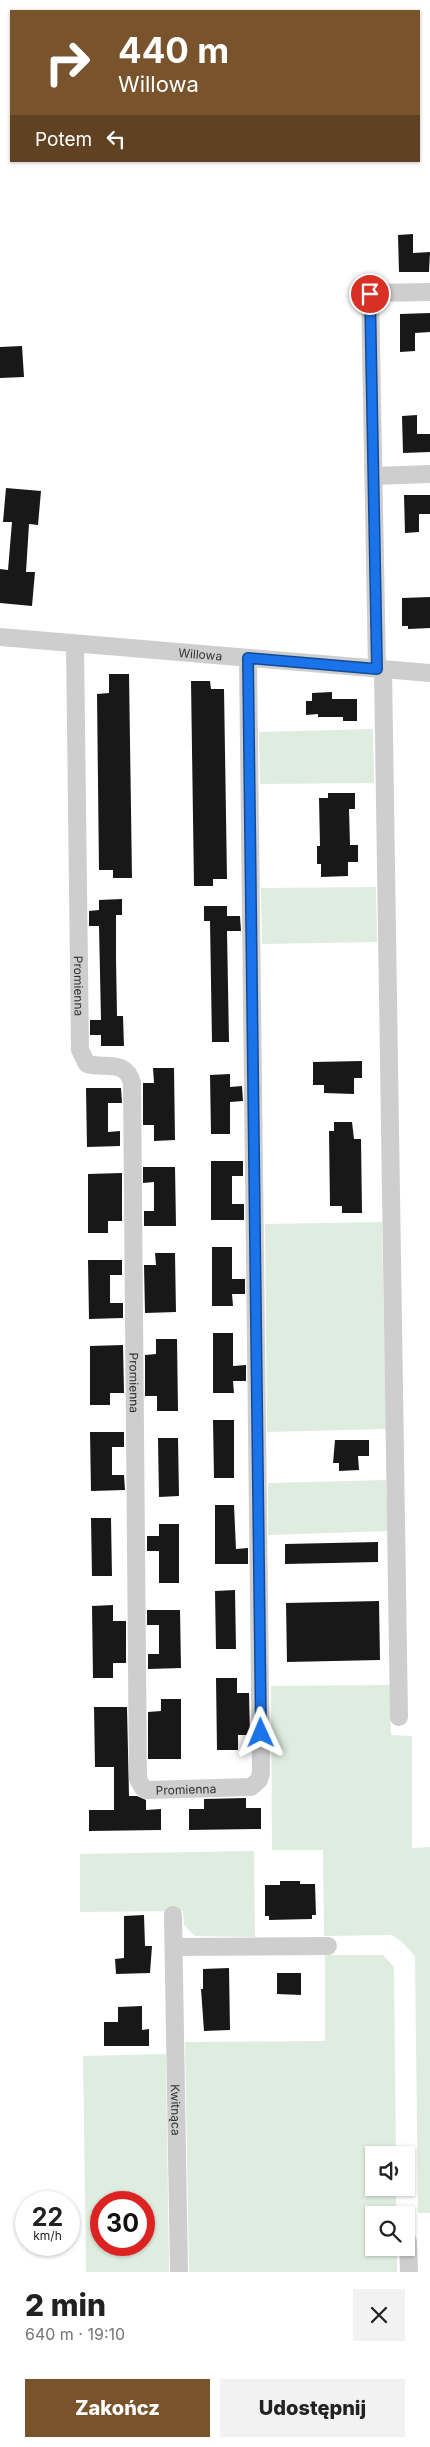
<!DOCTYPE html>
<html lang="pl">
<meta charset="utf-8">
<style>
body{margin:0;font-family:Inter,sans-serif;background:#f2f2f2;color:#222;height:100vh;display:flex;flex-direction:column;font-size:19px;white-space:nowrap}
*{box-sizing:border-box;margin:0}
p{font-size:16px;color:#767676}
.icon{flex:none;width:28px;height:28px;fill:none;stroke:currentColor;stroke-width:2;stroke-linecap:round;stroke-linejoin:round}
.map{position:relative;height:2272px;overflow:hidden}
.details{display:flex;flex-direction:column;background:#fff;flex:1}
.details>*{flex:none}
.top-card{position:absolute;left:10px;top:10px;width:410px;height:152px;border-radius:0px;box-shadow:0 1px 4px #0004;background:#78532c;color:#fff;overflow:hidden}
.fabs{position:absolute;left:365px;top:2146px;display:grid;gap:10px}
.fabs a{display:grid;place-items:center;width:50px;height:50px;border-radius:0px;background:#fff;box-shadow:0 1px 4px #0004;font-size:25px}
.speed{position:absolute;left:15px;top:2191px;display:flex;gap:10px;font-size:25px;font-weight:700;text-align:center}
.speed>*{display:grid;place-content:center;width:65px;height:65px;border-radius:50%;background:#fff;box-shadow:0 1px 4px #0004;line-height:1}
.speed small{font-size:12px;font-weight:400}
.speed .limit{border:8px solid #d22;background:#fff;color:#111}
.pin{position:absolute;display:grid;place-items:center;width:42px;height:42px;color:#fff;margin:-21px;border:2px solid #fff;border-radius:50%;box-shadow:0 1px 5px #0007}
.me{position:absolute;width:55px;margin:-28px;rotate:359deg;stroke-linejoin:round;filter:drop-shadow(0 0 4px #0008)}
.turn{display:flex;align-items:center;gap:18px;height:105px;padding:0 25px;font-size:22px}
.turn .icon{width:65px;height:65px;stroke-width:2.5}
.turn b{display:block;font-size:35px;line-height:42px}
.then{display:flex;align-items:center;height:48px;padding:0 25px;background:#0003;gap:10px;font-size:19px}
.round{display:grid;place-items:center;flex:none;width:52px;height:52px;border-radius:0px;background:#f2f2f2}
.headline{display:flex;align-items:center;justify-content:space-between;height:85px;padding:0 25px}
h1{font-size:30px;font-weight:800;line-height:38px}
.button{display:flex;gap:10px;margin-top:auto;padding:10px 25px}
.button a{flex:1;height:58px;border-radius:0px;background:#78532c;color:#fff;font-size:20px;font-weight:800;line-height:58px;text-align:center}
.button a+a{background:#f2f2f2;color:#222}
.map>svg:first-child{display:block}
.green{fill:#dfede0;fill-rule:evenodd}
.building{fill:#181818}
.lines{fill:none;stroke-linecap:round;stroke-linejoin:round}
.minor{stroke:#cecece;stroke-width:18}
.route-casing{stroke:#114b97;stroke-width:12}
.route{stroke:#1a73e8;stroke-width:9}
.labels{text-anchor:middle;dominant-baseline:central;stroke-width:5;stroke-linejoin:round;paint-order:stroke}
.street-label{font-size:12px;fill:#313131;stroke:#fff}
</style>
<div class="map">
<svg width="430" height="2272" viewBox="0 0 430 2272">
<rect width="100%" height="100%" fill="#fff"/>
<!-- green -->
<path class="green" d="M373,729L374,783L260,784L259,732Z
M376,887L377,942L262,944L261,888Z
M382,1222L386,1429L267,1432L265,1224Z
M386,1480L388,1531L268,1535V1483Z
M390,1685L391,1735L412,1736V1848L430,1847V2213H418L415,1956L402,1942L392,1935L324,1936L323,1850H272L271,1686Z
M254,1851L255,1937L195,1936L184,1925L183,1911L80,1912V1854Z
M325,1955H383L394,1967L396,2155H374V2188H396V2215H374V2248H397V2272H189L185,2042L325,2041Z
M166,2054L169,2272H86L83,2056ZM101,2202H144V2245H101Z"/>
<!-- building -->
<path class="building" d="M413,234V253L430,252L429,272H399L398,235Z
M430,313V332L415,333V351L400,352V314Z
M22,346L24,377L0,378V347Z
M417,415V434H430V452L403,453L402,416Z
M6,488L41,491L38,525L29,524L26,572H35L32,606L0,603V569L8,570L12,522H3Z
M404,495H430V514H419V532L405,533Z
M430,597V628L408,629V626H402V598Z
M109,674H129L132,878H113V870H99L97,694L109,693Z
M191,681H210L211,689H224L227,879H213V886H194Z
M332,692V699H357V721H343V717H318V714L306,715V701H312V693Z
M328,793H355V809H349L350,845H358V862H348V876L321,877V864H317V846H320L319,798H328Z
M122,899V915H116V958L117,1016H123L124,1046H101V1035H90V1020H101L99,926H89V911L99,910V900Z
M204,906H227V916H240L241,931H227L229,1042H212L210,921H204Z
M362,1061V1078H354V1094L324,1093V1085H313V1062Z
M153,1068H174L175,1140L154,1141V1125H143V1083H154Z
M230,1074V1087L242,1086L243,1101L230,1102V1134H211L210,1075Z
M86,1088H121L122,1103H108V1132L120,1131V1146L87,1147Z
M334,1122H352L354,1139H361L362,1213H342V1206H330L329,1131H334Z
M211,1161H243V1176H232V1204H244V1220H211Z
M143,1167H175L176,1226H144V1211H154V1182L143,1183Z
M122,1173V1221H108V1233H88V1174Z
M212,1247H232V1279H245V1294H232L233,1306H212Z
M155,1253H175L176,1312L145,1313L144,1265H156Z
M88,1260H122V1275H110V1303H123V1318L89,1319Z
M213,1333H233V1366L246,1365V1381H233L234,1393H213Z
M156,1339H177L178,1411H157V1396H145V1355L156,1354Z
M123,1345L124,1393H110V1405H90V1346Z
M213,1420H234V1478H214Z
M90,1432H124V1447H112V1475H124L125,1490L91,1491Z
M158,1438H178L179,1496L159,1497Z
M335,1440H369V1456H358L359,1470L339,1471V1463H333Z
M215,1505H234L236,1549L248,1548V1564H215Z
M91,1518H111L112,1576H92Z
M159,1524H179V1583H159V1551H147V1536H159Z
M378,1542V1562L285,1564V1544Z
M235,1590L236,1649H216L215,1591Z
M379,1601L380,1660L287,1662L286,1603Z
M113,1605V1621H126V1663H113V1678H93L92,1606Z
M147,1610H180L181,1668L148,1669V1654H159V1625H147Z
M216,1678H237V1693H249L250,1735H238V1750H217Z
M161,1699H181V1759H148V1712L161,1711Z
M94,1707H127L129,1796H137L146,1800V1810L161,1809V1830L89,1831V1810H114V1767H95Z
M246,1798V1808H261V1829L189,1830V1809H204V1799Z
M280,1881H300V1884H315L316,1915H312V1919L269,1920V1916H265V1885H280Z
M144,1915L145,1946H152L150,1973L116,1974L115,1959L124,1958V1916Z
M229,1968L230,2030L204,2031L201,1989H203V1969Z
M277,1973H301V1995L277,1994Z
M142,2006V2030L149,2029V2046H104V2022H118V2007Z"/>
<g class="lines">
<!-- minor -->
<g class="minor">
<path d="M374,476L430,474"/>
<path id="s1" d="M0,637L430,673"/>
<path id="s2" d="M75,644L80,1050L87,1064C106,1069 126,1059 132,1083L138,1779L143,1788L147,1790L251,1787L259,1780L261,1773L248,658"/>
<path d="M377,669L370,293L430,292"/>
<path d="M383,670L399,1717"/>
<path id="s3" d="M173,1915L179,2272"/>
<path d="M174,1947L328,1946"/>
<path d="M408,2241L409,2272"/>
</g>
</g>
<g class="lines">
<defs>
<path id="route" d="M261,1733L248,658L377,669L370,294"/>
</defs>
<!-- route casing -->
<use href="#route" class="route-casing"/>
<!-- route -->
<use href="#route" class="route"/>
</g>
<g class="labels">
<!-- street labels -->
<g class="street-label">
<text stroke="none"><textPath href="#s1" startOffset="201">Willowa</textPath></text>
<text stroke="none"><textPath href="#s2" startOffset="342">Promienna</textPath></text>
<text stroke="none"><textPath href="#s2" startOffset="775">Promienna</textPath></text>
<text stroke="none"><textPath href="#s2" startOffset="1225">Promienna</textPath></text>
<text stroke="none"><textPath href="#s3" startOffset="195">Kwitnąca</textPath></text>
</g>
</g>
</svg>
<div class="fabs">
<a><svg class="icon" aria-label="sound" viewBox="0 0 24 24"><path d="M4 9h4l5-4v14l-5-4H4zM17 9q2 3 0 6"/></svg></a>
<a><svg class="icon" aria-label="search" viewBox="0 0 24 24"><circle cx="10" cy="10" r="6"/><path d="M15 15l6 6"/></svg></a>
</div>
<div class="speed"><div>22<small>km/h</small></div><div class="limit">30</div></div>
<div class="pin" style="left:370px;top:294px;background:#d93025"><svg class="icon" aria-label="arrive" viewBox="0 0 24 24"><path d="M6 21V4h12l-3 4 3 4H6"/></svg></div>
<svg class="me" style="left:261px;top:1733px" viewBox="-20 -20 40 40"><path d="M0-17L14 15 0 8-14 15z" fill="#1a73e8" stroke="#fff" stroke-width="4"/></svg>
<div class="top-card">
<div class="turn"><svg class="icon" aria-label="right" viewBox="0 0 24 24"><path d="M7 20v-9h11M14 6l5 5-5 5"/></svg><div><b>440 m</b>Willowa</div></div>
<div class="then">Potem<svg class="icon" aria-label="left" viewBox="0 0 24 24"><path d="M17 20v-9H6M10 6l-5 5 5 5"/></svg></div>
</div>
</div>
<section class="details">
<div class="headline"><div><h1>2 min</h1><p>640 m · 19:10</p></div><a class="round"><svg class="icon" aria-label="close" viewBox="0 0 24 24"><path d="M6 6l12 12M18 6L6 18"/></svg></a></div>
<div class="button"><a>Zakończ</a><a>Udostępnij</a></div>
</section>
